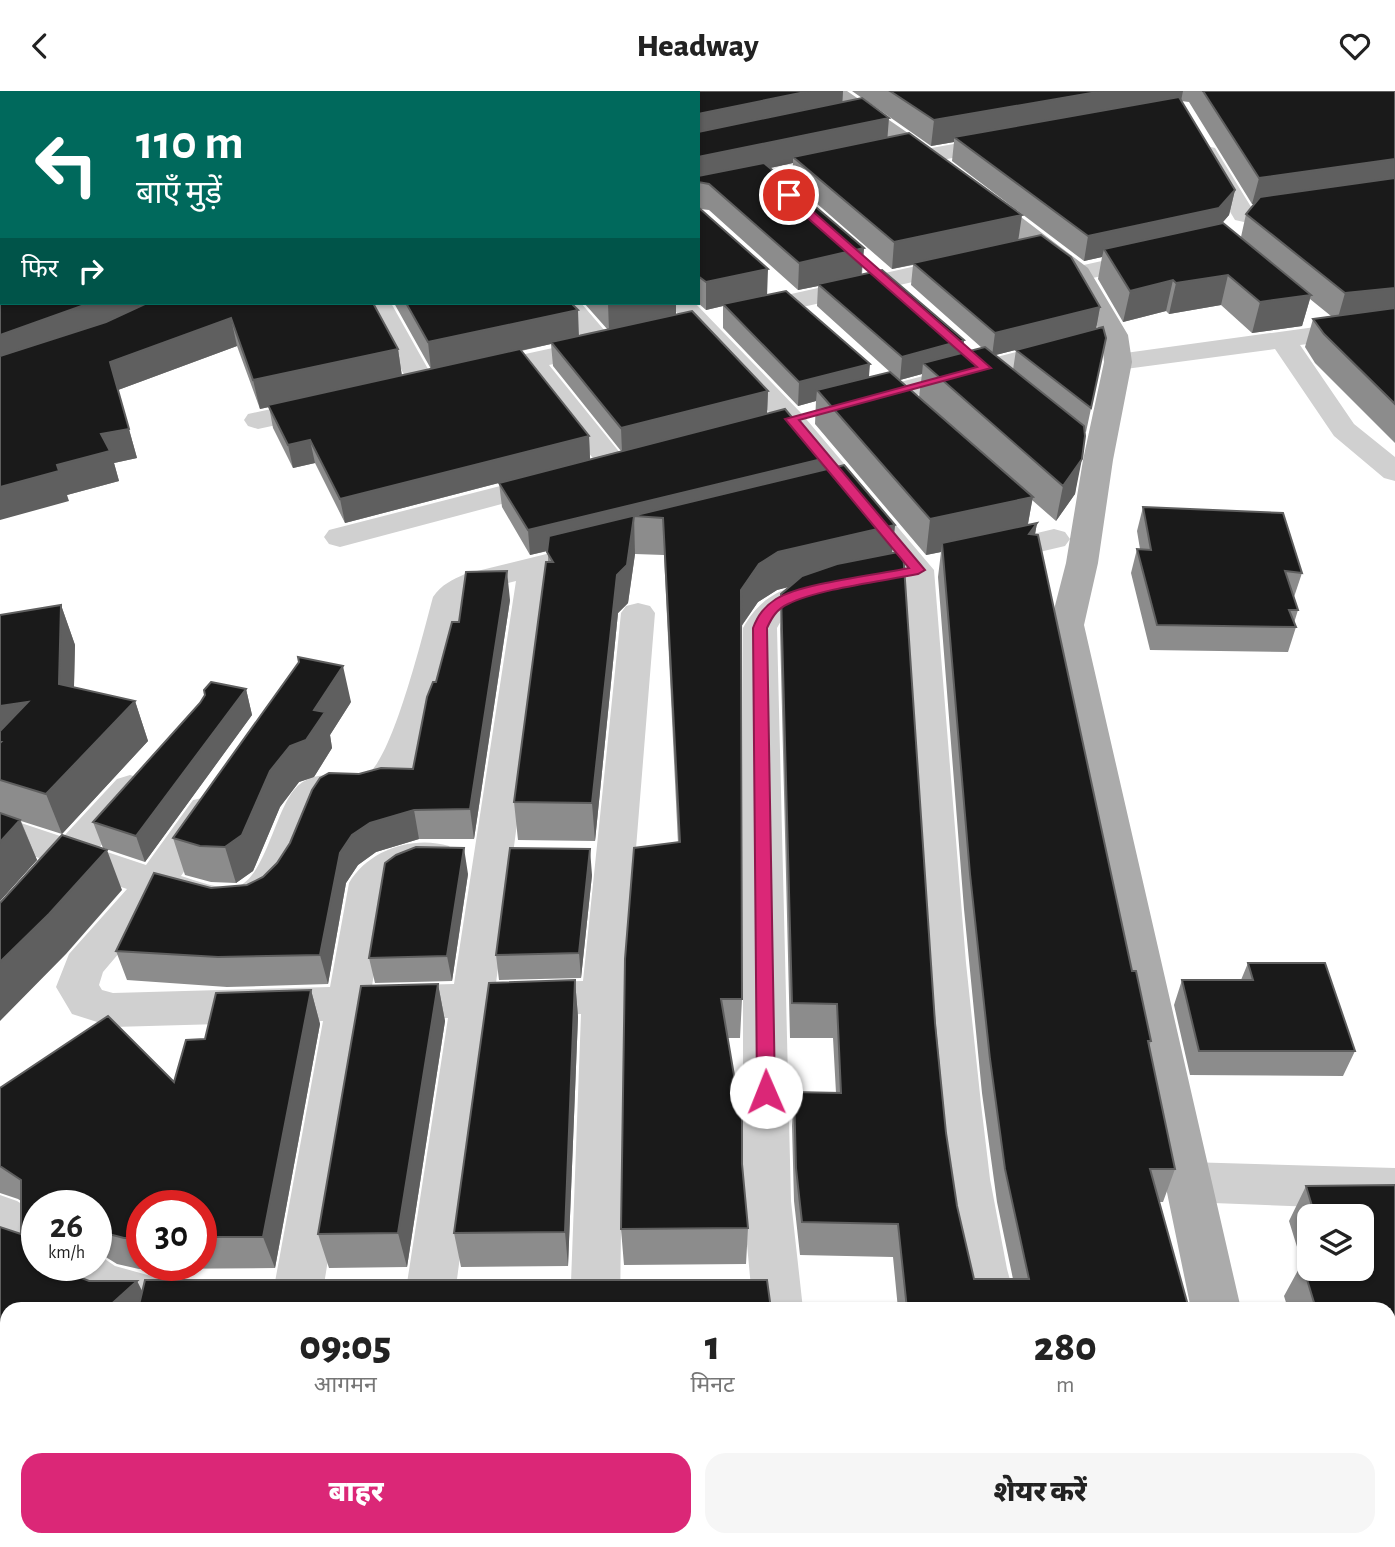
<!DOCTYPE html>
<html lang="hi">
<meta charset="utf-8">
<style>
body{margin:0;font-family:"Alegreya Sans","Noto Sans Devanagari",sans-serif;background:#f6f6f6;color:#222;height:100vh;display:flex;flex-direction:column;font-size:26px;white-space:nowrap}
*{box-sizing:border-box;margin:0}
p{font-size:23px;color:#767676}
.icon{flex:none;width:38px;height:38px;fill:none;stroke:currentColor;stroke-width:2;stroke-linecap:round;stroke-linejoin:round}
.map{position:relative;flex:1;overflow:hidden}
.details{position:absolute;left:0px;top:1211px;width:1396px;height:245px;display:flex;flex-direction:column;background:#fff;border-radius:21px 21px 0 0;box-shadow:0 2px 5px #0004}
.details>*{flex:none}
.hud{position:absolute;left:0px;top:0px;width:700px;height:214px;box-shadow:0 2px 5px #0004;background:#00695c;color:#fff;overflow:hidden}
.tools{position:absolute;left:1297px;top:1113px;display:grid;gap:14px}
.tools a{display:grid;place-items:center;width:77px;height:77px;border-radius:14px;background:#fff;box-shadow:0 2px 5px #0004;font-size:35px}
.speed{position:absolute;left:21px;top:1099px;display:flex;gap:14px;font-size:35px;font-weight:700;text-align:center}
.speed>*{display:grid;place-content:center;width:91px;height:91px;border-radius:50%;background:#fff;box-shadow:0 2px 5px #0004;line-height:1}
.speed small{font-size:18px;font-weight:400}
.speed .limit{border:10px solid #d22;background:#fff;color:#111}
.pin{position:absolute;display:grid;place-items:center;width:60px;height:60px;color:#fff;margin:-30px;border:4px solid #fff;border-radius:50%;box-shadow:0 2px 7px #0007}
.me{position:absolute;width:77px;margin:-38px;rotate:359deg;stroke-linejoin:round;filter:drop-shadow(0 0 5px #0008)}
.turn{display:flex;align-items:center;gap:24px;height:147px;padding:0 21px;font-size:32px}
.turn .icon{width:91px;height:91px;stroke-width:2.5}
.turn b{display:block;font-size:49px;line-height:60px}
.then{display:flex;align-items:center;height:66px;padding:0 21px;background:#0003;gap:14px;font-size:26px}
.eta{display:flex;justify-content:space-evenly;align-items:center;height:119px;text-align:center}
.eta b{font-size:42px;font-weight:800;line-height:49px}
.primary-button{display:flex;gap:14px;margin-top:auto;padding:14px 21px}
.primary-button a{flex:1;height:80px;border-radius:21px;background:#db2777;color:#fff;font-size:28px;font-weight:800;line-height:80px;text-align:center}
.primary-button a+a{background:#f6f6f6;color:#222}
header{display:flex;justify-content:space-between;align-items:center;height:91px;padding:0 21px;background:#fff;font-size:32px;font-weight:800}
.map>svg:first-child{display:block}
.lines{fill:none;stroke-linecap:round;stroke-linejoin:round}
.minor{fill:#d0d0d0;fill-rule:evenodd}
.major{fill:#ababab;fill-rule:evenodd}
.wall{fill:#8c8c8c;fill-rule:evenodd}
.shaded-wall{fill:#5f5f5f}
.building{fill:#1a1a1a;stroke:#5f5f5f;stroke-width:2}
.route{fill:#db2777;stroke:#8e194d;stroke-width:2}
</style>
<header><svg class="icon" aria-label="back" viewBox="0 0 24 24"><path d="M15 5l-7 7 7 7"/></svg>Headway<svg class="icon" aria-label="heart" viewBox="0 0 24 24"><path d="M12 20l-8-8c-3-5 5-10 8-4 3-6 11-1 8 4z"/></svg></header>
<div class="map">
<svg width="1395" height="1456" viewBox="0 0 1395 1456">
<rect width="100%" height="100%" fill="#fff"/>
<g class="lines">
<!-- minor -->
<path class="minor" d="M1003,44L1011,46L1014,51L1011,56L926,72L918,70L915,65L918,60L926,58Z
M1207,55L1215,57L1218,62L1256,124L1253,129L1244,131L1235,129L1232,124L1196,62L1199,57Z
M842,64L850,66L853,71L850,76L698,109V95Z
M1152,159L1161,162L1165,167L1161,172L1079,190L1070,187L1066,182L1070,177Z
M961,165L970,168L974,173L970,178L746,229L737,227L733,221L737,215L746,213Z
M365,212H391L437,294L433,300L423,302L413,300Z
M554,212H581L617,254L613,260L549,274L625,368L629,374L625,380L614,383L603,380L524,280L480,289L470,287L466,281L470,275L585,250Z
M668,212H695L801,322L934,479L966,872L981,1013L990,1088L1007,1178L1018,1218H968L957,1178L942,1088L935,1013L924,872L902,480L781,334Z
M1395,225V241L1300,254L1354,333L1395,366V390L1384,387L1334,345L1275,258L1118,279L1108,277L1104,271L1108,265L1118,263Z
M1066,248L1076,250L1080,256L1076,262L860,319L850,316L846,310L850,304Z
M322,307L332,310L336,316L332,322L258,338L248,335L244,329L248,323Z
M551,382L562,385L566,391L562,397L340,456L329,453L324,446L329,439Z
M1054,438L1065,441L1070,448L1065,455L989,473L978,470L973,463L978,456Z
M595,451L606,454L611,461L606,468L550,482L496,892L583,890L621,522L626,515L638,512L650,515L655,522L624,906L620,1218H570L581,923L492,926L453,1218H403L448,927L367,929L320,1218H270L323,930L113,936L72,923L56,896L69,863L127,798L77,781L15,852L0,857V814L42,768L0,754V725L63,746L117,688L130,684L143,688L149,697L143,706L98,758L146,774L193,709L207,706L221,709L226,719L181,785C198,790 216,798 234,796C263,793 275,721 294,699C315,674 344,690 365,684C391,676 425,535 433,506C442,493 452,489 465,483ZM516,490L454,893L372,895L388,797L411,782L449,775L455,765L449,755C413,744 368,759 349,792L330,896L113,902L102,899L99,894L103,881L164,809C216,827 266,842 295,781C305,761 310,740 320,720C333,703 347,712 365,710C383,708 396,700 409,688L446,590L466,510L488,497Z
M831,487L843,490L847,497L843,504C819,510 790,512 777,537L791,1110L803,1218H753L743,1110V537C764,499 791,495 831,487Z
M1187,1071L1395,1077V1119L1187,1111L1170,1105L1163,1091L1170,1077Z
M0,1104L17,1110L37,1123V1172L20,1165L0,1152Z
M96,1162L115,1175L162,1188L169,1204L163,1218C118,1218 70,1222 49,1174H96Z
M1395,1368V1422L1390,1423V1369Z
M228,1449H372L375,1456H231Z
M399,1449H455V1456H399Z
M584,1449H640V1456H584Z"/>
<!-- major -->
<path class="major" d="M822,0H847L934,60L1088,177L1128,244L1132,271L1113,369L1098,472L1084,534L1241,1218H1191L1050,534L1066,472L1083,369L1104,271L1102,244L1069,186Z"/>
</g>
<!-- wall -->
<path class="wall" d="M843,0L842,11L862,7L852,0H1395V352L1315,272L1305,256L1313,228L1331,225L1310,208L1302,235L1252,242L1221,214L1169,223L1166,220L1123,231L1098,188L1102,166L1084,170L952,70L954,51L931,55L864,8L887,46L1018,149L1100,216L1096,238L1106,247L1086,341L1084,340L1075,403L1056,430L1032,409L1028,434L1037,432L1035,443L1132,880L1151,950L1149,957L1175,1078L1163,1111H1159L1189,1218H898L893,1166L800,1164L794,1110L792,1035L794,1001L836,1002L833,947H790L780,538L781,503L790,495L777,499L758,511L741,536L742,908L740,947H727L748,1137L746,1173L624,1174L621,1138L678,752L664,464L635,463L628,512L618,522L595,750L518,749L514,711L548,471V460L530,464L502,416L499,392L345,432L315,372L293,377L273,337L269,316L260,318L237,255L118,299L137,367L114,372L119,390L67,404L69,410L2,212H139L140,215L398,258L402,285L431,278L394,212H571L579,245L608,239L584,212H676V223L768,300L767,323L826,367L825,378L895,434L892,462L946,1042L957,1115L974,1188H1013L997,1111L982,1002L964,818L938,486L941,461L926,464L815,333L816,310L798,315L723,237V215L706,219L698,212V2ZM1181,10L1189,11L1252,113H1254L1246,123L1241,146L1221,133L1229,124L1235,99ZM793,72L792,91L892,178L913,174L911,194L982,257L962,262L964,249L862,183L864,157L770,77ZM700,118L709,119L798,199L818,195L817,215L890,281L868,286L768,204ZM551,253L553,275L621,360L590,368L589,345L521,260ZM1016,259L1013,279L995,264ZM922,283L919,306L900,289Z
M1143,416L1302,482L1294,506L1298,519L1294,532L1296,536L1288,561L1150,559L1131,482L1137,458H1140L1137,440Z
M510,509L474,748H419L376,761L358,774L346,792L328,893L227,896L127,889L116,860L211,797L247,794L263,786L277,772L359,683L413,678L436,591L459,531Z
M61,514L75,554L74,596L135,610L148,650L62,743L21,730L37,769L0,810V524Z
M246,598L252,624L145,771L103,757L93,731L200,612Z
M351,611L330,644L332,657L314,686L299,691L280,716L253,780L236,792L211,791L185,784L173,747Z
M468,783L452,890L375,892L369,867Z
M592,784L581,887L499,889L496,864Z
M1248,872L1355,960L1343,985L1190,984L1174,914L1182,889H1241Z
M575,889L578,926L568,1175L461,1176L454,1142Z
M438,893L445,930L407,1176L329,1177L318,1143Z
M311,899L320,933L275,1177L139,1178L117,1173L96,1160V1115H37V1174L69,1182L89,1190H137L142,1200L7,1218V1281L0,1274V1136L21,1143V1110L18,1108L0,1102V997L174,991L205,948ZM142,1115H201V1174H142Z
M1395,1094V1372L1390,1379V1218H1288L1284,1205L1302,1172L1289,1130L1306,1095ZM1309,1125H1362V1178H1309Z
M1140,1449H1328L1332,1456H1142Z"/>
<!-- shaded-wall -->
<path class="shaded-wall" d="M810,0H843L842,18L698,48V23Z
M1103,0H1183L1181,10L954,46V51L931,55L934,29Z
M889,27L887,52L793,66V72L702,92L698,91V66Z
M1395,68V93L1252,113L1259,87Z
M1235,99L1229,124L1213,143L1104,158L1102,166L1084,170L1088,145Z
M1022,124L1018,151L892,178L894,151Z
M864,157L861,185L818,193V195L798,199L799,172Z
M768,178L767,206L723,213V215L706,219V191Z
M1228,184L1221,214L1169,223L1176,192Z
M1173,189L1166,220L1123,231L1130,200Z
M1395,197V223L1337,230L1345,202Z
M1311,204L1302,235L1252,242L1260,211Z
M90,212H139L141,219L0,275V244Z
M608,212H676V225L609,240Z
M1100,216L1096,238L992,265L995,242Z
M578,219L579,247L551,251V253L431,279L428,251Z
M231,227L237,255L118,299L137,367L114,372L119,390L67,404L69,410L0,429V396L57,374L110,271Z
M964,249L961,273L923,272L922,283L900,289L902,266Z
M398,258L402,286L260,318L253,289Z
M870,273L868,297L817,299L816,310L798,315L799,291Z
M768,300L767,324L622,361L621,337Z
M589,345L590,368L345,432L340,408Z
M310,349L315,372L293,377L288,354Z
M826,367L824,391L663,427L634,425L635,463L628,512L618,522L595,750L592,712L617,484L632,439L530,464L528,439Z
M1082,368L1075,403L1056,430L1063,395Z
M1033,406L1026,442L942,452L941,461L926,464L930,428Z
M1037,432L1031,466L1029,443Z
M895,434L891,471L777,499L758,511L740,537L741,499L759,473L778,461Z
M507,480L510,509L474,748L470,718Z
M61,514L75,554L73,632L59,593Z
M343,575L351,611L330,644L332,657L314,686L299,691L280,716L253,780L236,792L225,756L270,680L290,655Z
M246,598L252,624L145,771L136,745Z
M135,610L148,650L62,743L46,703Z
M28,611L0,683V615Z
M414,719L419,748L376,761L358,774L346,792L328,893L320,864L340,762L352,744L370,732Z
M20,729L37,769L0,810V751Z
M464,757L468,783L452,890L447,865Z
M590,758L592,784L581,887L579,862Z
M107,759L122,799L66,863L0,930V871Z
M575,889L578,926L568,1175L565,1141Z
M438,893L445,930L407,1176L398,1142Z
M311,899L320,933L275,1177L263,1146Z
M137,1190L151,1218H106Z
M1395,1355V1372L1390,1379V1356Z
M219,1449H231L235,1456H218Z"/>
<!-- building -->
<path class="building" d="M142,0H810L698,23V2H141Z
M890,0H1103L934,29Z
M1203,0H1395V68L1259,87Z
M1179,6L1235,99L1219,117L1088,145L954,46Z
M862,7L889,27L698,66V41Z
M909,42L1022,124L894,151L793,66Z
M764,72L864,157L799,172L709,93L698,91V85Z
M1395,87V197L1345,202L1246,123L1260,106Z
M698,116L768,178L706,191L698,185Z
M1223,132L1311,204L1260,211L1228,184L1176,192L1173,189L1130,200L1104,158Z
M1041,144L1071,166L1100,216L995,242L913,172Z
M882,179L964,249L902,266L818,193Z
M2,187V212H90L0,244V189Z
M786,200L870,273L799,291L723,213Z
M147,212H275L283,213L289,212H373L398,258L253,289L231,227L110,271L129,338L101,343L110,360L57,374L59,380L0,396V265L106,231Z
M406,212H571L578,219L428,251Z
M1395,217V313L1324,243L1313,228Z
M692,220L768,300L621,337L551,251Z
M1103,236L1106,247L1091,317L1016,259Z
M985,256L1084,335L1085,345L1082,368L1063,395L923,272Z
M520,258L589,345L340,408L310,349L288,354L268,314Z
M890,281L1033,406L930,428L817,299Z
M785,318L826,367L528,439L499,392Z
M844,374L895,434L778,461L759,473L741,499L742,908H721L736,996H742V1073L748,1137L621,1138L625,868L634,757L680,751L663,427L634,425L627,474L617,484L592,712L514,711L546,471H553L547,461L549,445Z
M1143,416L1283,422L1302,482L1285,480L1298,519H1289L1296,536L1157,534L1137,458L1151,459Z
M1037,432L1029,443L1038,444L1132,880H1136L1151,950H1148L1175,1078H1150L1189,1218H907L898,1133L802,1131L796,1077L794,1001L841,1002L837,913L792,912L781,503L802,485L837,473L903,460L935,932L946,1042L957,1115L974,1188H1029L1005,1078L990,968L970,783L942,452Z
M507,480L470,718L414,719L370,732L352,744L340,762L320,864L218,866L116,860L154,782L211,797L247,794L263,786L277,772L290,752L312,699L320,687L329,682L359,683L381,677L413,678L427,606L433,591H436L452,531H459L466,481Z
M61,514L59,593L135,610L46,703L0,689V652L1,651H0V640L28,611L0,615V524Z
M298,566L343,575L314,619L325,621L306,649L290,655L270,680L242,744L225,756L200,755L173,747L299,571Z
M211,591L246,598L136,745L93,731L200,612L205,604L204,599Z
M0,722L20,729L0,751Z
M62,744L107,759L49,823L0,871V812Z
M416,756L464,757L447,865L369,867L385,772L396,764Z
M510,757L590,758L579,862L496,864Z
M1248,872H1325L1355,960H1199L1182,889H1253Z
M575,889L565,1141L454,1142L489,892Z
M438,893L398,1142L318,1143L361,895Z
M311,899L263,1146H201V1115H142V1147H124L101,1141L96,1138V1115H37V1140L30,1141L37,1155V1174H59L69,1182L89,1190H137L106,1218H7V1268L0,1262V1136L21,1143V1089L0,1075V997L108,925L174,991L186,949L205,948L216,902Z
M1395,1094V1355L1390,1356V1218H1316L1302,1172L1309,1171V1178H1362V1125H1315L1306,1095Z
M145,1189H767L771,1218H138Z
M7,1423V1449H219L218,1456H0V1440Z
M752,1449H1071L1074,1456H719Z
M1162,1449H1328L1332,1456H1164Z"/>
<!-- route -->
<path class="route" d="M785,102H792L991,277L799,329L925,479L918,483C884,490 817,498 788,513C777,518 772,526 767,537L775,1001L773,1006L766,1009L760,1006L757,1001L753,537C758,524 764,516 776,508C802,492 876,484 909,477L785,328L977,276L785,107Z"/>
</svg>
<div class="tools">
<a><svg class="icon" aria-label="layers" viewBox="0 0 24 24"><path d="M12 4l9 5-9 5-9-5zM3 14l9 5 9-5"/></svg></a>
</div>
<div class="speed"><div>26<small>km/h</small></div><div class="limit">30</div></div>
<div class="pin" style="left:789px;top:104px;background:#d93025"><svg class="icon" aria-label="arrive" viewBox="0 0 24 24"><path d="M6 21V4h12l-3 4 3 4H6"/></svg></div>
<svg class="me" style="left:766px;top:1001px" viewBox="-20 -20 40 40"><circle r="19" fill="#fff"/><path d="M0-13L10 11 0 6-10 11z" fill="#db2777"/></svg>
<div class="hud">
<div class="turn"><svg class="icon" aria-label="left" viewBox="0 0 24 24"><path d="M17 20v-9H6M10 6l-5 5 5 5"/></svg><div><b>110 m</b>बाएँ मुड़ें</div></div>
<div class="then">फिर<svg class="icon" aria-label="right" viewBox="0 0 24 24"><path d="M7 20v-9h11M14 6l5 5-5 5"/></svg></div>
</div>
<section class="details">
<div class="eta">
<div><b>09:05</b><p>आगमन</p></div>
<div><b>1</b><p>मिनट</p></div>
<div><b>280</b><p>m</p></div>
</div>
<div class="primary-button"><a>बाहर</a><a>शेयर करें</a></div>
</section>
</div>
